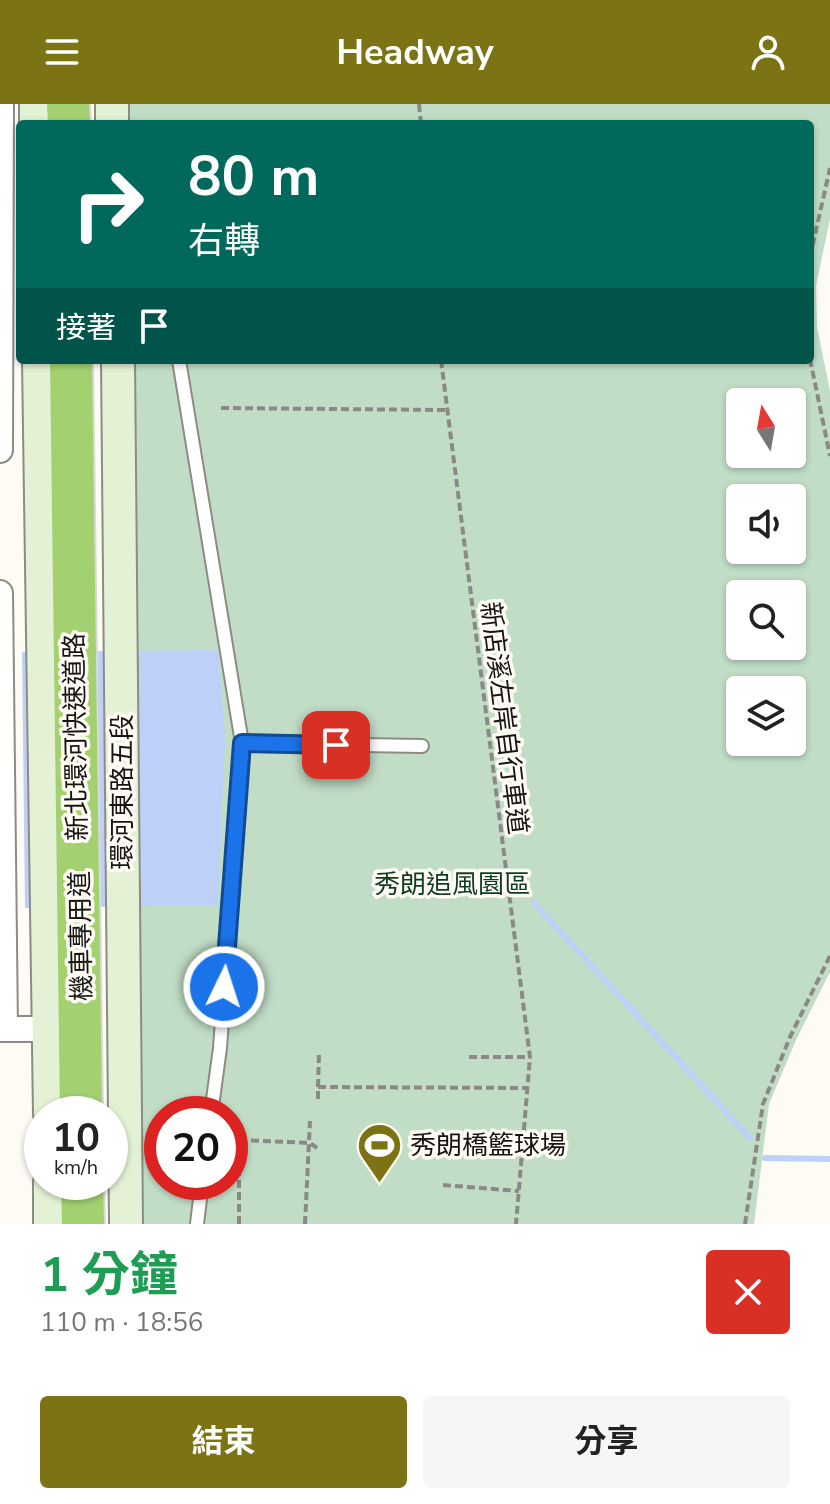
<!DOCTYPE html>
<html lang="zh-TW">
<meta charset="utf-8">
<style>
body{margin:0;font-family:"Nunito Sans","Noto Sans TC",sans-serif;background:#f6f6f6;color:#222;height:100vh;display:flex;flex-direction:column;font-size:30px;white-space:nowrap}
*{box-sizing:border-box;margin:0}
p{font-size:26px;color:#767676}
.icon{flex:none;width:44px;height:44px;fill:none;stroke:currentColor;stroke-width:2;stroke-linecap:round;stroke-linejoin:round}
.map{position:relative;height:1120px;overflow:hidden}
.sheet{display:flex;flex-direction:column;background:#fff;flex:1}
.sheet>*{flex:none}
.top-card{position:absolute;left:16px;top:16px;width:798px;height:244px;border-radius:8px;box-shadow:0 2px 6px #0004;background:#00695c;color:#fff;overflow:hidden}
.needle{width:52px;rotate:349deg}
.controls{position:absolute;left:726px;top:284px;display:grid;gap:16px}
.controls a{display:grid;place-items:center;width:80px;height:80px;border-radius:8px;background:#fff;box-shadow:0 2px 6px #0004;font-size:40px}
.speed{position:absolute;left:24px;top:992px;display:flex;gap:16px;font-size:40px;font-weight:700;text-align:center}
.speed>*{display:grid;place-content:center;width:104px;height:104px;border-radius:50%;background:#fff;box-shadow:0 2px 6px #0004;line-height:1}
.speed small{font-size:20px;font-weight:400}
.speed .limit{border:12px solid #d22;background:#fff;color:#111}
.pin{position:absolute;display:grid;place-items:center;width:68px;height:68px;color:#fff;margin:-34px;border-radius:16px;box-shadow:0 4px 12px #0006}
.me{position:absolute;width:88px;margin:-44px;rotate:4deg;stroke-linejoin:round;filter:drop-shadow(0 0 6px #0008)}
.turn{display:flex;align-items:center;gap:28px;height:168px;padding:0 40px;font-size:36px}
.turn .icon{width:104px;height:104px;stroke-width:2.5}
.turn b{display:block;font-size:56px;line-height:68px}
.then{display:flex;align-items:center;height:76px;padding:0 40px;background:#0003;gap:16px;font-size:30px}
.round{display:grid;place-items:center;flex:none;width:84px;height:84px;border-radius:8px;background:#f6f6f6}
.head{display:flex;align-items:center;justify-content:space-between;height:136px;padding:0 40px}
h1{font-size:48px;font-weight:700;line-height:60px;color:#1e9e55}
.cta{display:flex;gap:16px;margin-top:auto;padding:16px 40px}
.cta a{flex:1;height:92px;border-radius:8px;background:#7c7315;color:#fff;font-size:32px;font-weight:700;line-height:92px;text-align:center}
.cta a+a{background:#f6f6f6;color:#222}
header{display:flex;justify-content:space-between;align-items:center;height:104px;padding:0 40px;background:#7c7315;color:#fff;font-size:36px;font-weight:700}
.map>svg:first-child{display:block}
.green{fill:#c1ddc6;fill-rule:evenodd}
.water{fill:#bdd1f8}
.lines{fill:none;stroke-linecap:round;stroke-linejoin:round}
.stream{stroke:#bdd1f8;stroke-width:6}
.lane-casing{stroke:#8d8b84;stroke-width:16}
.street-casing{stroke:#8d8b84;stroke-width:28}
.secondary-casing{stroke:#8d8b84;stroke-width:36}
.highway-casing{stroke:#dadad9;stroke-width:46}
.path{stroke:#8b8984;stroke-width:4;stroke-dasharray:8 4;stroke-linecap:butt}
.lane{stroke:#fff;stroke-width:12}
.street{stroke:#fff;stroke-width:24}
.secondary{stroke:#e3f1d4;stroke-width:32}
.highway{stroke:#a3d170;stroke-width:42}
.route-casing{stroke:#114b97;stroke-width:20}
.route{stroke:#1a73e8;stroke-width:14}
.labels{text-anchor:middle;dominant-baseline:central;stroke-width:7;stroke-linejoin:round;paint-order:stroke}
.street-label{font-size:26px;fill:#161513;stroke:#fdfbf3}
.park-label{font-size:26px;fill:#103c1e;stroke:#fdfbf3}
.poi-label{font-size:26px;fill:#161513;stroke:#fdfbf3;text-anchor:start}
</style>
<header><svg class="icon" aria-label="menu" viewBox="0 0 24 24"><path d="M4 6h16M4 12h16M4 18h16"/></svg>Headway<svg class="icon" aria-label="person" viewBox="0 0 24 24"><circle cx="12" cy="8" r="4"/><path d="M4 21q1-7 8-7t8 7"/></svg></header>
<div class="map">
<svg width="830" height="1120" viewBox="0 0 830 1120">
<rect width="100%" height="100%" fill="#fdfbf3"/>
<!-- green -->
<path class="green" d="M125,0H830V115L816,182L817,223L830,287V868L796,936L769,1000L754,1120H135L127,256H810V20H125ZM740,298H792V350H740ZM740,394H792V446H740ZM740,490H792V542H740ZM740,586H792V638H740ZM162,1010H230V1078H162Z"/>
<!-- water -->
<path class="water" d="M218,546L225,632L218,801L25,804L22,548Z"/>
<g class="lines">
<!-- stream -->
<path class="stream" d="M534,799L750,1034
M765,1054L830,1055"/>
<defs>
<path id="lane" d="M179,256L242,639L220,944L211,1010
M242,639L422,642
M197,1120L202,1078"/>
<path id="street" d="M0,346L1,0
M0,489L5,925
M0,925H50"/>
<path id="secondary" d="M36,0V20
M112,0V20
M39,256L50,1010
M118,256L126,1120
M50,1120V1078"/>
<path id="highway" d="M68,0L69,20
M71,256L81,1010
M82,1078L83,1120"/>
</defs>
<!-- lane casing -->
<use href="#lane" class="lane-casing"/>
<!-- street casing -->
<use href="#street" class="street-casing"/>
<!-- secondary casing -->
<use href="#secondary" class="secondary-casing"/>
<!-- highway casing -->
<use href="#highway" class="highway-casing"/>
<!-- path -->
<path class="path" d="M419,0L421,20
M810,153L830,64
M810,255L830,352
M441,256L530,953L516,1120
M221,304L446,306
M469,953H530
M318,983L319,950
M318,995V983L527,984
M443,1081L519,1087
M239,1120V1036L310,1039L317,1044
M305,1120L310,1017
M745,1120L763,1000L790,933L830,852"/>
<!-- lane -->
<use href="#lane" class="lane"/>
<!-- street -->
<use href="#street" class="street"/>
<!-- secondary -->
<use href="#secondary" class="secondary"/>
<!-- highway -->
<use href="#highway" class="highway"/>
</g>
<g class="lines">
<defs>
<path id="route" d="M224,883L242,639L336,641"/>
</defs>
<!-- route casing -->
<use href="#route" class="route-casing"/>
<!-- route -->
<use href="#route" class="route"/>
</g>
<!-- icons -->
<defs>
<symbol id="stadium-pin" viewBox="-11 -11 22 30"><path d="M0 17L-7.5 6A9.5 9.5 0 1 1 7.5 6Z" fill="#7c7315" stroke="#fdfbf3"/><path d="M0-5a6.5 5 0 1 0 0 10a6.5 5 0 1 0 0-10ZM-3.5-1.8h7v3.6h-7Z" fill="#fff"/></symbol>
</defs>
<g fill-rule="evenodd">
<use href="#stadium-pin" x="354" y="1016" width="51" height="69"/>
</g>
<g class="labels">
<!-- street labels -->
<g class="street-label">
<text transform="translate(504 614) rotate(83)">新店溪左岸自行車道</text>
<text transform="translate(76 633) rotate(-91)">新北環河快速道路</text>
<text transform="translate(122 688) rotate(-90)">環河東路五段</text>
<text transform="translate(81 832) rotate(-91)">機車專用道</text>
</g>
<!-- park labels -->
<g class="park-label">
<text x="452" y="780">秀朗追風園區</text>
</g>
<!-- poi labels -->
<g class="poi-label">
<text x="410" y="1041">秀朗橋籃球場</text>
</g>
</g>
</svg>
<div class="controls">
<a><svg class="needle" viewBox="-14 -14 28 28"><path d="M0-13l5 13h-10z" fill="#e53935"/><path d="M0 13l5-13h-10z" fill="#767676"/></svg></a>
<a><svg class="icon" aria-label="sound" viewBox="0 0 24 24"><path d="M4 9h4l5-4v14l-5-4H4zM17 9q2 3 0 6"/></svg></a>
<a><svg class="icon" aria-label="search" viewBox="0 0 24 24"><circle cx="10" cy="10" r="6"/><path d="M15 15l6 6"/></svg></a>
<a><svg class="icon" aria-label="layers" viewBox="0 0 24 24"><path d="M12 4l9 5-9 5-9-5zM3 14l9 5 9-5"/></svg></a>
</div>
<div class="speed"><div>10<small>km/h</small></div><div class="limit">20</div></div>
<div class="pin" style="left:336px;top:641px;background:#d93025"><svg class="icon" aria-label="arrive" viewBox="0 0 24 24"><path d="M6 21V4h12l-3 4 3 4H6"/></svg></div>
<svg class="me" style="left:224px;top:883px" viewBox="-20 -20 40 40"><circle r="17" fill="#1a73e8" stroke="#fff" stroke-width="3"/><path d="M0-11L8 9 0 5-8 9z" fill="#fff"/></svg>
<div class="top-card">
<div class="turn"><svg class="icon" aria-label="right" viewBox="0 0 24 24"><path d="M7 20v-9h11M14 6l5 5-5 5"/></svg><div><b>80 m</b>右轉</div></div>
<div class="then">接著<svg class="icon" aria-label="arrive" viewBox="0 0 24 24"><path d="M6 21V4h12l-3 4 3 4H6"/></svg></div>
</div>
</div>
<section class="sheet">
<div class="head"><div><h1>1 分鐘</h1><p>110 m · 18:56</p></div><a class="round" style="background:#d93025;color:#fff"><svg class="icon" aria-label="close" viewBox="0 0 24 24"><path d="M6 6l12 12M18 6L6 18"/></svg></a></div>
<div class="cta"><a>結束</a><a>分享</a></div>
</section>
